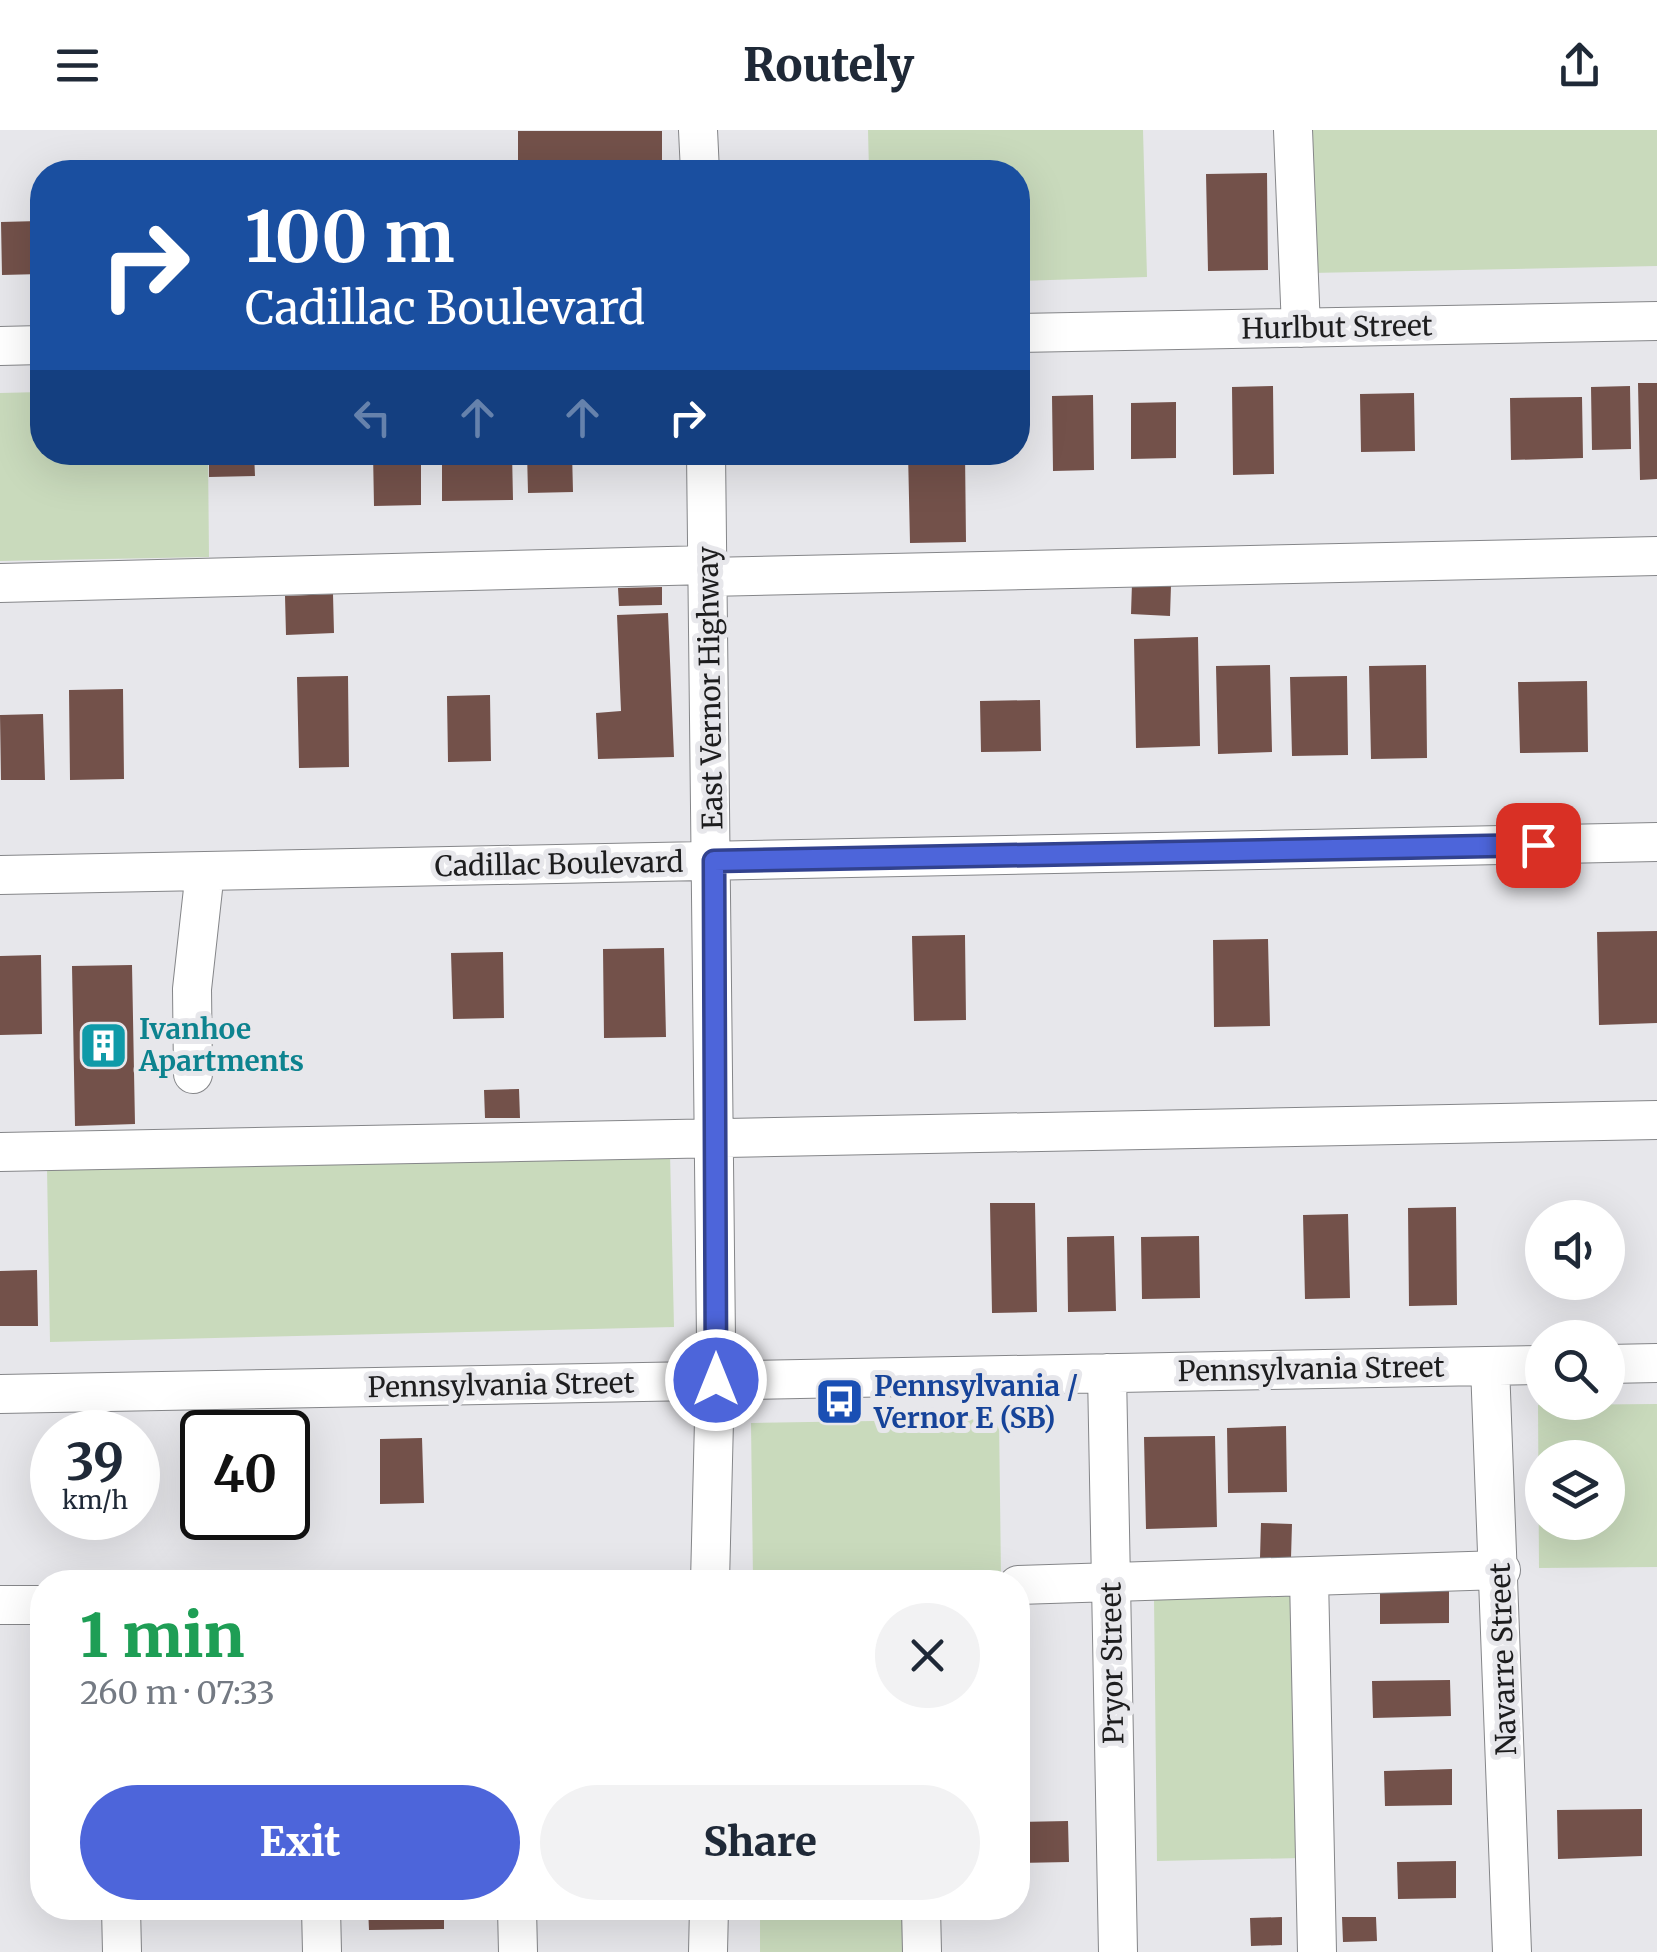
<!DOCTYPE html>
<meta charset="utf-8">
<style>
body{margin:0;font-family:Merriweather,serif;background:#f2f2f3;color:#1f2937;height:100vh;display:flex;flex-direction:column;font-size:38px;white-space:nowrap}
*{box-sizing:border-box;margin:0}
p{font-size:32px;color:#747a83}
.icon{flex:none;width:55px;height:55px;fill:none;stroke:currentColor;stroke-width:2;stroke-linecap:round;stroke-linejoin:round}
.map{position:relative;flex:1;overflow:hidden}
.sheet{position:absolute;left:30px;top:1440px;width:1000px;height:350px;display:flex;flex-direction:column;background:#fff;border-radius:40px;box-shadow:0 10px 40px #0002}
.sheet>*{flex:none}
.hud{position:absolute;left:30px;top:30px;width:1000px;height:305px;border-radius:40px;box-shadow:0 10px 40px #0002;background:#1a4fa0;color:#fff;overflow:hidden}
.fabs{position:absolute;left:1525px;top:1070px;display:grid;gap:20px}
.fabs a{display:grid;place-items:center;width:100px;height:100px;border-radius:50%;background:#fff;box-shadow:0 10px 40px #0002;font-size:50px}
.speed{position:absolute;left:30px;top:1280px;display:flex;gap:20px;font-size:50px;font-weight:700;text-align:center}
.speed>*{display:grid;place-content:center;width:130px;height:130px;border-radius:50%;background:#fff;box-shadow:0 10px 40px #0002;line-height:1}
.speed small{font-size:25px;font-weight:400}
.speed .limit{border:5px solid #111;border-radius:15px;background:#fff;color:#111}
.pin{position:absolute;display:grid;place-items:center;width:85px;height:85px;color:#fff;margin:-42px;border-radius:20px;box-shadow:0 5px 15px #0006}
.me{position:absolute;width:110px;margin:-55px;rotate:0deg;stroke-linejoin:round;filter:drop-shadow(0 0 8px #0008)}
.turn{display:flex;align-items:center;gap:35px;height:210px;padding:0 50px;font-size:45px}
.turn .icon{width:130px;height:130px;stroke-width:2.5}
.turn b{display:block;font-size:70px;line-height:85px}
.lanes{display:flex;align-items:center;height:95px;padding:0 50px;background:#0003;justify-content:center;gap:50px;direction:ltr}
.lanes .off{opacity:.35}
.round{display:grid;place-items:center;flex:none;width:105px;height:105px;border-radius:52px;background:#f2f2f3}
.head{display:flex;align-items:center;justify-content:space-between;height:170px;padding:0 50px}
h1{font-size:60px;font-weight:800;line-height:75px;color:#1e9e55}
.button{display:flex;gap:20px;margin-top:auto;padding:20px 50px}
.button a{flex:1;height:115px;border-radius:60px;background:#4d65da;color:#fff;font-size:40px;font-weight:800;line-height:115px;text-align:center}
.button a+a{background:#f2f2f3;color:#1f2937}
header{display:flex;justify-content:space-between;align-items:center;height:130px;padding:0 50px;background:#fff;font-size:45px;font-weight:800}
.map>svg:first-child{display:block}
.green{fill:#c9dabc;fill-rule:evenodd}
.building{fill:#73514a}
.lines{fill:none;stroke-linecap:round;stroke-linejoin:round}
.minor-casing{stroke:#858689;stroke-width:40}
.minor{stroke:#fff;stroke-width:38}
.route-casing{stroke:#32428e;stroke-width:25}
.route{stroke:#4d65da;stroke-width:18}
.labels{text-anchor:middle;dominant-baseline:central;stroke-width:10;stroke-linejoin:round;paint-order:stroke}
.street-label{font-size:28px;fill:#1d1d1e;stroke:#e7e7eb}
.culture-label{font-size:28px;font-weight:bold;fill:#0d838f;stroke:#e7e7eb;text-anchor:start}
.transit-label{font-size:28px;font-weight:bold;fill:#164399;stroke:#e7e7eb;text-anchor:start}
</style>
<header><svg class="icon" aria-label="menu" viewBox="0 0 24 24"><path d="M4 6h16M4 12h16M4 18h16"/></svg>Routely<svg class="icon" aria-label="share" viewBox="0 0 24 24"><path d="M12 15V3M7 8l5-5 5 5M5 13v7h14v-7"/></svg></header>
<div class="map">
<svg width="1657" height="1822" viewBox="0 0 1657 1822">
<rect width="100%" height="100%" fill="#e7e7eb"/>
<!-- green -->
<path class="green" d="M868,0H1143L1147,147L1018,151V42H869Z
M1308,0H1657V136L1310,143Z
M42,262V322L208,323L209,427L0,431V263Z
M670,1023L674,1197L50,1212L47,1038Z
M1657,1274V1437L1539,1438L1538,1275ZM1542,1328H1608V1392H1542Z
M999,1289L1001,1446L753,1450L751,1293Z
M1297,1466L1300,1728L1157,1731L1154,1468Z
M760,1778H906V1822H760Z"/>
<!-- building -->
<path class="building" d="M518,1H662V42H518Z
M1267,43L1268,140L1208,141L1206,44Z
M39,91L41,144L2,145L1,92Z
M1638,253H1657V349L1640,350Z
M1273,256L1274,344L1233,345L1232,257Z
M1630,256L1631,319L1592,320L1591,257Z
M1414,263L1415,321L1361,322L1360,264Z
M1093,265L1094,340L1053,341L1052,266Z
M1582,267L1583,328L1511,330L1510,268Z
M1176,272V328L1131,329V273Z
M209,322H254L255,346L209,347Z
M373,322H421V375L374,376Z
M442,322H512L513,370L442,371Z
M527,322H572L573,362L528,363Z
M908,322H965L966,412L910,413Z
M1132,453L1171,455L1170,486L1131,484Z
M662,457V475L619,476L618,458Z
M333,464L334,503L286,505L285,466Z
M668,483L674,627L598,629L596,583L621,581L617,485Z
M1198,507L1200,616L1136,618L1134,509Z
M1270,535L1272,622L1218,624L1216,536Z
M1426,535L1427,628L1371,629L1369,536Z
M348,546L349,637L299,638L297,547Z
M1347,546L1348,625L1292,626L1290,547Z
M1587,551L1588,622L1520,623L1518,552Z
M123,559L124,649L70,650L69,560Z
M490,565L491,631L448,632L447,566Z
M1040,570L1041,621L981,622L980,571Z
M43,584L45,650H1L0,585Z
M1657,801V893L1599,895L1597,802Z
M965,805L966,890L914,891L912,806Z
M1268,809L1270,896L1214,897L1213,810Z
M664,818L666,907L604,908L603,819Z
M503,822L504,888L453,889L451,823Z
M41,825L42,904L0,905V826Z
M132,835L135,994L75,996L72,836Z
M519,959L520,988H485L484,960Z
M990,1073H1035L1037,1182L992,1183Z
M1456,1077L1457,1175L1409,1176L1408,1078Z
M1348,1084L1350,1168L1305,1169L1303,1085Z
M1114,1106L1116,1181L1068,1182L1067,1107Z
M1199,1106L1200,1168L1142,1169L1141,1107Z
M37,1140L38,1196H0V1141Z
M1286,1296L1287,1362L1228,1363L1227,1298Z
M1215,1306L1217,1397L1146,1399L1144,1307Z
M422,1308L424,1373L380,1374V1309Z
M1261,1393L1292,1394L1291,1428H1260Z
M1449,1453V1493L1380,1494V1454Z
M1450,1550L1451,1586L1373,1588L1372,1551Z
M1452,1639V1675L1385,1676L1384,1641Z
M1642,1679V1726L1558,1729L1557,1680Z
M1068,1691L1069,1732L1018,1733V1692Z
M1456,1731V1768L1398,1769L1397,1732Z
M368,1778H444V1799L369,1800Z
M1282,1787V1815L1251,1816L1250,1788Z
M1342,1787H1376L1377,1811L1343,1812Z"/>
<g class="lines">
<defs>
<path id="minor" d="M698,0L700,42
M1293,0L1301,198
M1018,203L1657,191
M0,216L42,215
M706,322L716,1210L710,1452
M708,447L1657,426
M0,453L708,435
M0,745L1657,712
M193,944L192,859L205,741
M0,1022L1657,990
M1608,1234L1657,1233
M1490,1236L1512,1822
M1107,1243L1118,1822
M0,1264L1542,1235
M1309,1447L1317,1822
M1018,1455L1501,1440
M0,1475H42
M121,1778L122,1822
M321,1778L322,1822
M517,1778L518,1822
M921,1778L922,1822
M708,1822L709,1778"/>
</defs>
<!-- minor casing -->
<use href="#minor" class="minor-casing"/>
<!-- minor -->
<use href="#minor" class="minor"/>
</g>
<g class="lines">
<defs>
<path id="route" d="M716,1250L714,731L1538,715"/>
</defs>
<!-- route casing -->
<use href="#route" class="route-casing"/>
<!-- route -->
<use href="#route" class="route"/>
</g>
<!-- icons -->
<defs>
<symbol id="building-square" viewBox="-11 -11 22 22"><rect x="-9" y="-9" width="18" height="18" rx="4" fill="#0f9aa8" stroke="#e7e7eb"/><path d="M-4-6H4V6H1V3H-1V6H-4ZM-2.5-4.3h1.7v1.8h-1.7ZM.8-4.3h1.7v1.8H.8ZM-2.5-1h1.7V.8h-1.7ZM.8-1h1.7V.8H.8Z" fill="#fff"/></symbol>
<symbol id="bus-square" viewBox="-11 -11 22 22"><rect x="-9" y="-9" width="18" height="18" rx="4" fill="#1a4fb4" stroke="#e7e7eb"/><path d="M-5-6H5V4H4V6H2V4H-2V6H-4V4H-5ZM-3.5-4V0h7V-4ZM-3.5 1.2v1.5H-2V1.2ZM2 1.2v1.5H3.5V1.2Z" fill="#fff"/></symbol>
</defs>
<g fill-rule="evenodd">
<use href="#building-square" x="76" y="888" width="55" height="55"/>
<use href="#bus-square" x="812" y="1244" width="55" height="55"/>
</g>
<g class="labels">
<!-- street labels -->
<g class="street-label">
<text transform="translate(1337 197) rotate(-1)">Hurlbut Street</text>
<text transform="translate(710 558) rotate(-91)">East Vernor Highway</text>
<text transform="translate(559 734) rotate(-1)">Cadillac Boulevard</text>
<text transform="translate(1311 1239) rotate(-1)">Pennsylvania Street</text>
<text transform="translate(501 1255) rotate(-1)">Pennsylvania Street</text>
<text transform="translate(1503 1529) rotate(-92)">Navarre Street</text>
<text transform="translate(1112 1533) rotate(-91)">Pryor Street</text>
</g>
<!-- culture labels -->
<g class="culture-label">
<text x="139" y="899">Ivanhoe<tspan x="139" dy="32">Apartments</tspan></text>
</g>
<!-- transit labels -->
<g class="transit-label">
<text x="874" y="1256">Pennsylvania /<tspan x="874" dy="32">Vernor E (SB)</tspan></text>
</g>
</g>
</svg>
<div class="fabs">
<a><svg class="icon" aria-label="sound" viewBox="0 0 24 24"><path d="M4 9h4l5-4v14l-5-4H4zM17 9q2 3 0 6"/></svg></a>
<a><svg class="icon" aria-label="search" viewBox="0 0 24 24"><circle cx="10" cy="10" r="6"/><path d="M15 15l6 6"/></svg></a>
<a><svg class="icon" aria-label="layers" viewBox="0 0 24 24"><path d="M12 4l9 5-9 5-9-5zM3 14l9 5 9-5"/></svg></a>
</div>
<div class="speed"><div>39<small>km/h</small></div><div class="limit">40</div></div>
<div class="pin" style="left:1538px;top:715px;background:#d93025"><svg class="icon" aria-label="arrive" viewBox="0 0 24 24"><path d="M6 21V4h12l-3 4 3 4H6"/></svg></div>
<svg class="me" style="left:716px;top:1250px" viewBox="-20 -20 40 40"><circle r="17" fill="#4d65da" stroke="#fff" stroke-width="3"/><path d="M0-11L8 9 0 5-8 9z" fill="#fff"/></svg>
<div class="hud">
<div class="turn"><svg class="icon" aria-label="right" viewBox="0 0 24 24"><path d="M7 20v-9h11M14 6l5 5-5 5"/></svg><div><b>100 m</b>Cadillac Boulevard</div></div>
<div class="lanes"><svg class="icon off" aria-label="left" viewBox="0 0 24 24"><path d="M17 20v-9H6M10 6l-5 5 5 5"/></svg><svg class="icon off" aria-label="ahead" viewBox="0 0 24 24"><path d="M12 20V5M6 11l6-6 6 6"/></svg><svg class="icon off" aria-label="ahead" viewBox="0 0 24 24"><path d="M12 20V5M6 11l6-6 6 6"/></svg><svg class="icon" aria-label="right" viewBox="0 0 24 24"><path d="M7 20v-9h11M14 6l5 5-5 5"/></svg></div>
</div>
<section class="sheet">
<div class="head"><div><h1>1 min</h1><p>260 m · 07:33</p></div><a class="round"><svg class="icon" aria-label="close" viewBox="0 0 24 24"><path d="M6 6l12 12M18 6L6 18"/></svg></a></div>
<div class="button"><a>Exit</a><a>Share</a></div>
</section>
</div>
